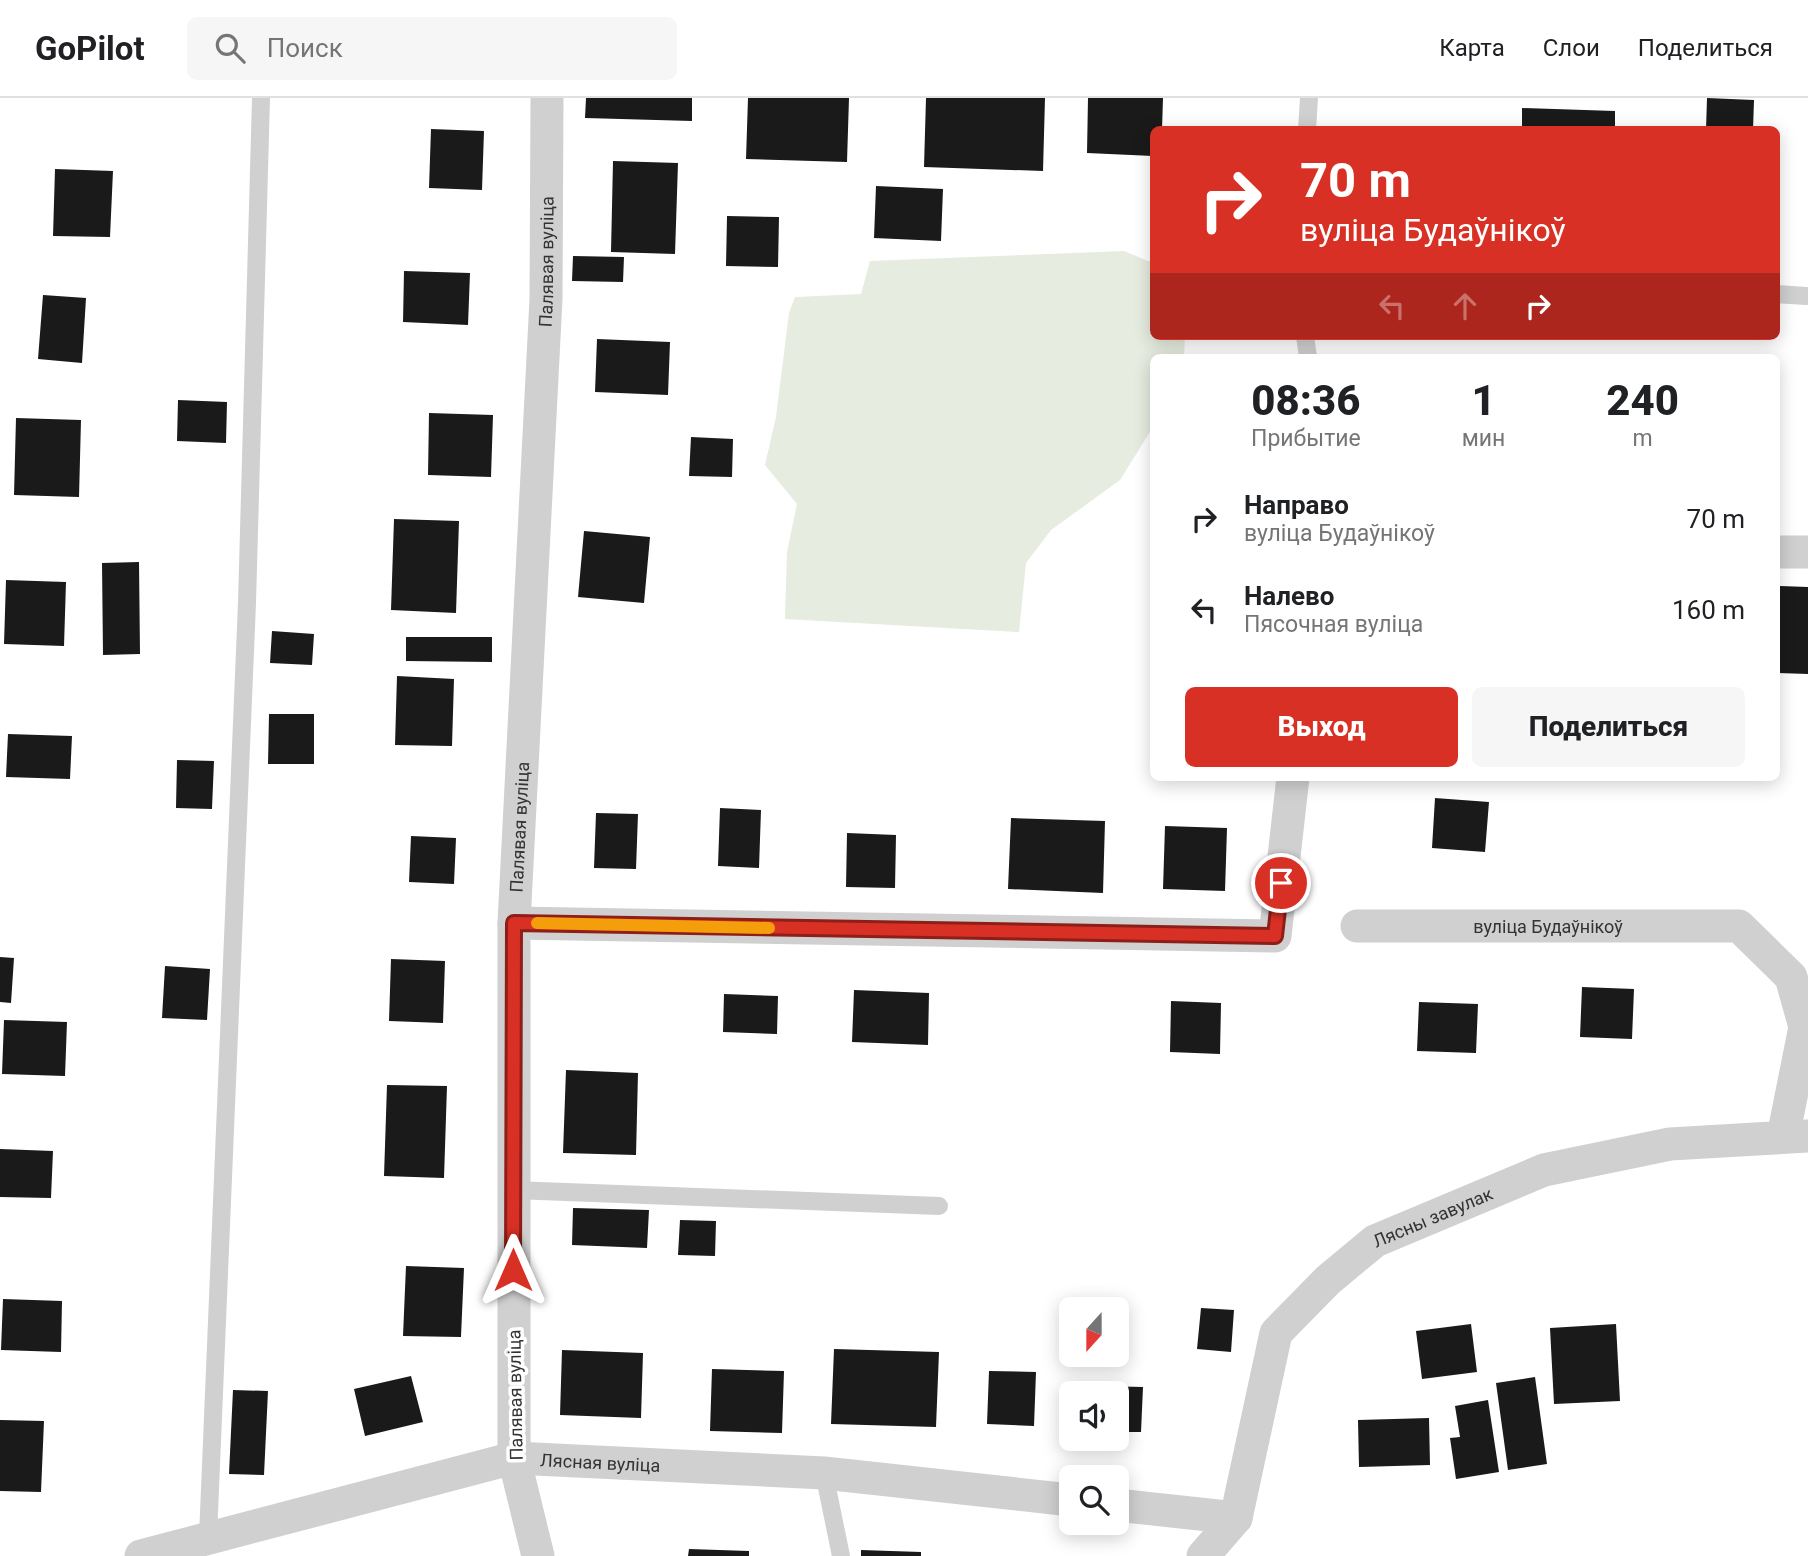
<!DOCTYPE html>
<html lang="ru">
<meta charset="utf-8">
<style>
body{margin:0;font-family:Roboto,sans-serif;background:#f6f6f6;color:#202124;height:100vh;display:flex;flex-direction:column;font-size:26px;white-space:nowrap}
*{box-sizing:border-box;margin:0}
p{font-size:23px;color:#757577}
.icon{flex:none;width:38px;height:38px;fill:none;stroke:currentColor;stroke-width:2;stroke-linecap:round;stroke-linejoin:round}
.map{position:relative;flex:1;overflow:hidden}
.details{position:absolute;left:1150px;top:256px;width:630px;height:427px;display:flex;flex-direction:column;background:#fff;border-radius:10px;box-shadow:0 4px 18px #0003}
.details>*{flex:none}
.top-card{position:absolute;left:1150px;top:28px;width:630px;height:214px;border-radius:10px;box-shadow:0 4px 18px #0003;background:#d93025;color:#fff;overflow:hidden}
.needle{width:46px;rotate:201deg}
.tools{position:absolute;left:1059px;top:1199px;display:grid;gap:14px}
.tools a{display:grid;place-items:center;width:70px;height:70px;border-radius:10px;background:#fff;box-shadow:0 4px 18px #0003;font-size:35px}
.pin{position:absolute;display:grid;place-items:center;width:60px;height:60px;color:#fff;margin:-30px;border:4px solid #fff;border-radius:50%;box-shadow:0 2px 7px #0007}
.me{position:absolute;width:77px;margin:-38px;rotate:0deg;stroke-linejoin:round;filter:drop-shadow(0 0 5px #0008)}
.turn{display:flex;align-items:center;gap:24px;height:147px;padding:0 35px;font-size:32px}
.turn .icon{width:91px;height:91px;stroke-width:2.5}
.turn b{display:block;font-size:49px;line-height:60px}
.lanes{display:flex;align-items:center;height:66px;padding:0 35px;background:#0003;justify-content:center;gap:35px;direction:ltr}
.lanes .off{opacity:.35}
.eta{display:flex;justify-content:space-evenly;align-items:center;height:119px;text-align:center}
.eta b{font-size:42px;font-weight:800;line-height:49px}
.button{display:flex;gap:14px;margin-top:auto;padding:14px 35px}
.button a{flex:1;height:80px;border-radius:10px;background:#d93025;color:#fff;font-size:28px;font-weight:800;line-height:80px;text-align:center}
.button a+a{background:#f6f6f6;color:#202124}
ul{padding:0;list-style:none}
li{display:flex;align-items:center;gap:21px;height:91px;padding:0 35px}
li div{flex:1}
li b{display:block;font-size:26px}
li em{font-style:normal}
header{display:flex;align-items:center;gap:42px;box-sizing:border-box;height:98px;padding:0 35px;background:#fff;border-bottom:2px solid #e0e0e0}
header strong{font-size:33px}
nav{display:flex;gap:38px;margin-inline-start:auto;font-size:24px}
.search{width:490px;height:63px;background:#f6f6f6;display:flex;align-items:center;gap:18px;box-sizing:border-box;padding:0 24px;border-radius:10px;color:#757577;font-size:26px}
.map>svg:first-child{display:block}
.green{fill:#e6ecdf}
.building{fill:#1a1a1a}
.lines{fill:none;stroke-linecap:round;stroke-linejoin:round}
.lane{stroke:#d0d0d0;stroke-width:18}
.street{stroke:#d0d0d0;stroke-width:33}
.route-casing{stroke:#8d1f18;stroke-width:18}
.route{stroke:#d93025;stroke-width:12}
.slow{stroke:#f59e0b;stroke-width:12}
.labels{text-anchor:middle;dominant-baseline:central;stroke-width:7;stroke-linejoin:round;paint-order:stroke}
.street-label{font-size:18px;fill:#333;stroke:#fff}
</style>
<header>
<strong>GoPilot</strong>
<div class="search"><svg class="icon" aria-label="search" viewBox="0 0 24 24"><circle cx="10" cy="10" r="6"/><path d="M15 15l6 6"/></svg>Поиск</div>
<nav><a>Карта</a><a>Слои</a><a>Поделиться</a></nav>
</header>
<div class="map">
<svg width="1808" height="1458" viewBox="0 0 1808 1458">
<rect width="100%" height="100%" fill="#fff"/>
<!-- green -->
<path class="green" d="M1124,153L1153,165V238H1185L1184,259H1153V329L1120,382L1051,432L1026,465L1019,534L785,521L787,454L797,406L765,367L776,319L789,215L795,199L861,196L870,163Z"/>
<!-- building -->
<path class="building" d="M586,0H692V23L585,20Z
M748,0H849L847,64L746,61Z
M926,0H1045L1043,73L924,69Z
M1088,0H1163L1162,32H1153V58L1087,55Z
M1707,0L1754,2L1753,32H1706Z
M1522,10L1615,13V32H1522Z
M431,31L484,33L482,92L429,90Z
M613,63L678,65L675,156L611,154Z
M55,71L113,73L110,139L53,138Z
M876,88L943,91L941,143L874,140Z
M727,118L779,119L778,169L726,168Z
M573,158L624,159L623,184L572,183Z
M404,173L470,175L468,227L403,224Z
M43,197L86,200L82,265L38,261Z
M597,241L670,244L668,297L595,294Z
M178,302L227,304L226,345L177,343Z
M429,315L493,317L491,379L428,377Z
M16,320L81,322L79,399L14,397Z
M691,339L733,341L732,379L689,378Z
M394,421L459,423L456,515L391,512Z
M584,433L650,439L644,505L578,499Z
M139,464L140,556L103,557L102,465Z
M6,482L66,484L64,548L4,546Z
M1780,488L1808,489V576L1776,575Z
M272,533L314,536L312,567L270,565Z
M406,539H492V564L406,563Z
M397,578L454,581L452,648L395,647Z
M269,616H314V666H268Z
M8,636L72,638L70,681L6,679Z
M177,662L214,663L212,711L176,710Z
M1435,700L1489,704L1485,754L1432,750Z
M720,710L761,712L759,770L718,768Z
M596,715L638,716L636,771L594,770Z
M1011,720L1105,723L1103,795L1008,791Z
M1165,728L1227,730L1225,793L1163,791Z
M847,735L896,737L895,790L846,789Z
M411,738L456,740L454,786L409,784Z
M0,859L14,860L11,905L0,904Z
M391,861L445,863L443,925L389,923Z
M165,868L210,871L207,922L162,920Z
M1582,889L1634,891L1632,941L1580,939Z
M854,892L929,895L928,947L852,944Z
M724,896L778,898L777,936L723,934Z
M1171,903L1221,905L1220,956L1170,954Z
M1419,904L1478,906L1476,955L1417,953Z
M4,922L67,924L65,978L2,976Z
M566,972L638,975L636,1057L563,1055Z
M387,987L447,988L444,1080L384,1078Z
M0,1051L53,1053L51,1100L0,1099Z
M573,1110L649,1112L647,1150L572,1147Z
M680,1122L716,1123L715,1158L678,1157Z
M406,1168L464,1170L461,1239L403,1238Z
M3,1201L62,1203L61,1254L1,1252Z
M1201,1210L1234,1212L1231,1254L1197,1251Z
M1471,1226L1477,1274L1422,1281L1416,1233Z
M1616,1226L1620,1303L1554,1306L1550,1230Z
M834,1251L939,1254L936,1329L831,1326Z
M562,1252L643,1255L641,1320L560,1317Z
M712,1271L784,1273L782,1335L710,1333Z
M989,1273L1036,1274L1034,1328L987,1326Z
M411,1278L423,1324L365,1338L354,1291Z
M1535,1279L1547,1366L1508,1372L1496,1285Z
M1100,1288L1143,1289L1141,1334H1116V1295H1100Z
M233,1292L268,1293L264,1377L229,1376Z
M1488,1302L1499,1374L1456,1381L1450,1340L1460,1339L1455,1308Z
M1429,1320L1430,1367L1359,1369L1358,1322Z
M0,1322L44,1323L41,1394L0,1393Z
M689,1451L749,1453V1458H688Z
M861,1452L921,1454V1458H861Z"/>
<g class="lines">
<!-- lane -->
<path class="lane" d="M1307,32L1309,0
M1776,196L1806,198
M1305,238L1308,259
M513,1092L939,1108
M824,1375L841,1458
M208,1439L247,505L261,0"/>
<!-- street -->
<g class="street">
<path d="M1776,454H1808"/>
<path d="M514,825L1275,838L1293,679"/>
<path id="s1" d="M1357,828H1739L1791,879L1805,929L1783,1039"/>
<path d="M1116,1407L1236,1420L1203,1458"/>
<path id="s2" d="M1236,1420L1276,1235L1328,1182L1375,1143L1544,1072L1670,1046L1808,1038"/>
<path id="s3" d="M141,1458L514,1360L824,1375L1071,1402"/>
<path id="s4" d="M538,1458L514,1360V825L546,201L547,0"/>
</g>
</g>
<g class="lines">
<defs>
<path id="route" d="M513,1172L514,825L1275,838L1281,785"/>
</defs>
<!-- route casing -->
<use href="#route" class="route-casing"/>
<!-- route -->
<use href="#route" class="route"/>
<!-- slow -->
<path class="slow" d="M537,825L769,830"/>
</g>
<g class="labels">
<!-- street labels -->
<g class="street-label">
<text stroke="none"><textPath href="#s4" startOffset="1298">Палявая вуліца</textPath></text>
<text stroke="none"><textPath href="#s4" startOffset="732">Палявая вуліца</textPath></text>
<text stroke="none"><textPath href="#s1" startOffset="191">вуліца Будаўнікоў</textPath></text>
<text stroke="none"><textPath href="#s2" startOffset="387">Лясны завулак</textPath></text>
<text transform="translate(515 1297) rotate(-91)">Палявая вуліца</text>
<text stroke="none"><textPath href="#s3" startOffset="472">Лясная вуліца</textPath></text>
</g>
</g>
</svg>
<div class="tools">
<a><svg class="needle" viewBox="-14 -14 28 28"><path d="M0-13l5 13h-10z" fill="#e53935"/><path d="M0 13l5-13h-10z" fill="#757577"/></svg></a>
<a><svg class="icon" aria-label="sound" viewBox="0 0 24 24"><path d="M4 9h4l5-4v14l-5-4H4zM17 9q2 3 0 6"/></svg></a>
<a><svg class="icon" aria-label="search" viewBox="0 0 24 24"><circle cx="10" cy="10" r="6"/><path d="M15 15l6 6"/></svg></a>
</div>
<div class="pin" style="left:1281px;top:785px;background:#d93025"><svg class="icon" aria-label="arrive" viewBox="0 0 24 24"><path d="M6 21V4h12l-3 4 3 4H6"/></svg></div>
<svg class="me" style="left:513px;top:1172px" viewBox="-20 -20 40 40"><path d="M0-17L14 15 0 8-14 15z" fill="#d93025" stroke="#fff" stroke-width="4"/></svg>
<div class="top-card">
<div class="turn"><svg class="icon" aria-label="right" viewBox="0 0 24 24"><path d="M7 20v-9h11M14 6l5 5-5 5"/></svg><div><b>70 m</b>вуліца Будаўнікоў</div></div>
<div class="lanes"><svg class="icon off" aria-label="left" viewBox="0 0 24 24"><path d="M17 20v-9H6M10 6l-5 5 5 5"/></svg><svg class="icon off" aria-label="ahead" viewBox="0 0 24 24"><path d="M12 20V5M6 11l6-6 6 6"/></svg><svg class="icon" aria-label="right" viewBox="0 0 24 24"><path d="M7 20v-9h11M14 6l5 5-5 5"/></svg></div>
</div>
<section class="details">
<div class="eta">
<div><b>08:36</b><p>Прибытие</p></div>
<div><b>1</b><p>мин</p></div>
<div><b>240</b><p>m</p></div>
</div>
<ul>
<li><svg class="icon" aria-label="right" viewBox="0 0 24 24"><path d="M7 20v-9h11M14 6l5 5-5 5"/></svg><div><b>Направо</b><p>вуліца Будаўнікоў</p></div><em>70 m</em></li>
<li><svg class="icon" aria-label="left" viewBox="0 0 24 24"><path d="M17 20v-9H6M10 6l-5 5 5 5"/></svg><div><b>Налево</b><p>Пясочная вуліца</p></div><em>160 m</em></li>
</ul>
<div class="button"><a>Выход</a><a>Поделиться</a></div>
</section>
</div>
